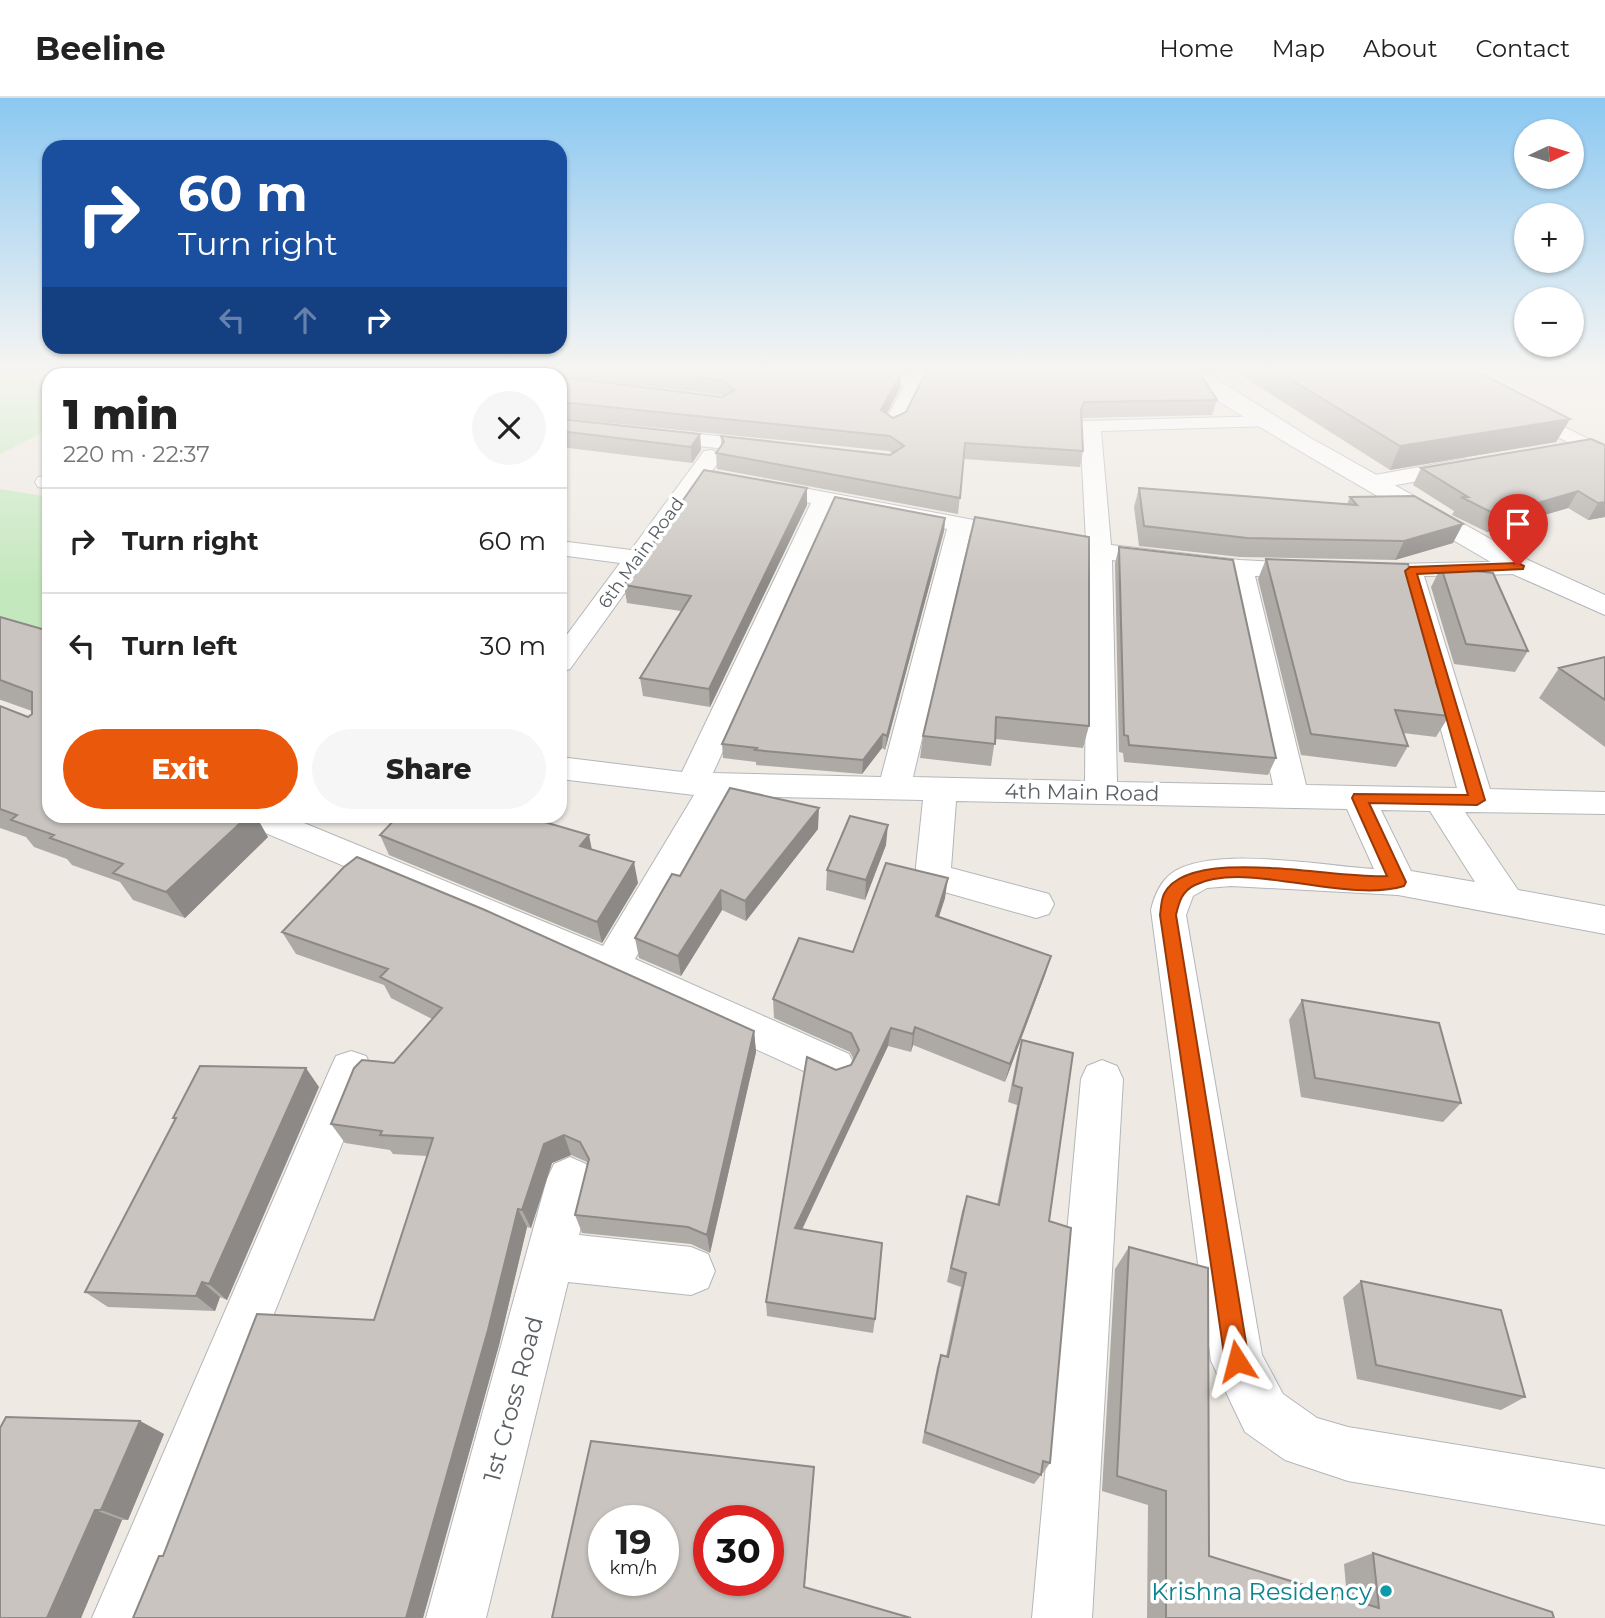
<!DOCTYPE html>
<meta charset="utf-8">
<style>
body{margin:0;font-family:Montserrat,sans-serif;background:#f6f6f6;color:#222;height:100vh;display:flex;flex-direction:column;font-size:26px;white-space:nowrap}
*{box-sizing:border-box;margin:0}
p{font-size:23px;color:#767676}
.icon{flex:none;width:38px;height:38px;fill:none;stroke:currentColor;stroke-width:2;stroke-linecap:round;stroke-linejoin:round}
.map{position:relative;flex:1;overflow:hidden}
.details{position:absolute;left:42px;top:270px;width:525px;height:455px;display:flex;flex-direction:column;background:#fff;border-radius:21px;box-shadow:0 2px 5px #0004}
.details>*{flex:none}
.hud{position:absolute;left:42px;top:42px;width:525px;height:214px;border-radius:21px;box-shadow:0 2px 5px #0004;background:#1a4fa0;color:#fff;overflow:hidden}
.needle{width:46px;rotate:86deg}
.tools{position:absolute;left:1514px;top:21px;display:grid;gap:14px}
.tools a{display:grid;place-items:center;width:70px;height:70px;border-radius:50%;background:#fff;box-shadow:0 2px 5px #0004;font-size:35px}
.speed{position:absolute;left:588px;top:1407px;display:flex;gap:14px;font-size:35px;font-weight:700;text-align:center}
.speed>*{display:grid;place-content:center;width:91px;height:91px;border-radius:50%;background:#fff;box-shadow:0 2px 5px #0004;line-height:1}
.speed small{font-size:18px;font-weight:400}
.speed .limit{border:10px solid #d22;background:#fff;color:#111}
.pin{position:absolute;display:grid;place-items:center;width:60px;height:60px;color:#fff;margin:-72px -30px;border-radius:50% 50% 50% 0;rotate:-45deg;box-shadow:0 0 7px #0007}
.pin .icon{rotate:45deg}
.me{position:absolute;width:77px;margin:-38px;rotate:351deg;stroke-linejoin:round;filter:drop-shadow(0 0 5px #0008)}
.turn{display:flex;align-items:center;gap:24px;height:147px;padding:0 21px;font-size:32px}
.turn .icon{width:91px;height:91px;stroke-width:2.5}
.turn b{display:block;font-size:49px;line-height:60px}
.lanes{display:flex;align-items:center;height:66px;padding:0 21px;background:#0003;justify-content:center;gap:35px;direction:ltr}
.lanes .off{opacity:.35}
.round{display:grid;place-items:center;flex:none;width:74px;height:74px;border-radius:37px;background:#f6f6f6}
.head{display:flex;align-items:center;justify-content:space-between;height:119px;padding:0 21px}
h1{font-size:42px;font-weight:800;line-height:52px}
.button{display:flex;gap:14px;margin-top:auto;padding:14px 21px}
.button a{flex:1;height:80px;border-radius:42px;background:#ea580c;color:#fff;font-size:28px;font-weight:800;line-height:80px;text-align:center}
.button a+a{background:#f6f6f6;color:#222}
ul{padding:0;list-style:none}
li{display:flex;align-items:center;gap:21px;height:105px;padding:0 21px;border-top:2px solid #e0e0e0}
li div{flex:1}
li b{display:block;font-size:26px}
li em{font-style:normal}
header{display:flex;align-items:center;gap:42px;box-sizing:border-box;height:98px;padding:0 35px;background:#fff;border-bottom:2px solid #e0e0e0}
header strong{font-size:33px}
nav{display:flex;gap:38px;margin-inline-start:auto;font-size:24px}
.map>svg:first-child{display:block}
.green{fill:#c4e8bd}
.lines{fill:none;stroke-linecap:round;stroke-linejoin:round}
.minor-casing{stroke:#b3b7ba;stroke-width:2}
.secondary-casing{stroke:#b1b7bb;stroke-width:2}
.minor{fill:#fff;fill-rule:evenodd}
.secondary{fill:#fff;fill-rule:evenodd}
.wall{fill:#ada9a4}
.shaded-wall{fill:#8d8986}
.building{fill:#c9c4bf;stroke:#8d8986;stroke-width:2;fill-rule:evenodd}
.route{fill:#ea580c;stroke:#983908;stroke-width:2}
.culture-dot{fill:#0f9aa8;stroke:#fff;stroke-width:2.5}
.labels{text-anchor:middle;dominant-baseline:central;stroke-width:7;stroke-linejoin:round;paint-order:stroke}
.far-street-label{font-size:18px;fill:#5a6064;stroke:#fff}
.street-label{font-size:21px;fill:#5a6064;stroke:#fff}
.near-street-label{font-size:24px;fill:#5a6064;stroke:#fff}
.near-culture-label{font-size:24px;fill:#0d838f;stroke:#fff;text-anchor:end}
</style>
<header>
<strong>Beeline</strong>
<nav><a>Home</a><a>Map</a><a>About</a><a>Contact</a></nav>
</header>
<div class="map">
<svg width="1605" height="1520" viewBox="0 0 1605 1520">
<rect width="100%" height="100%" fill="#eee9e2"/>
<!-- green -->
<path class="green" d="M0,274H162L157,276H49V331L0,356Z
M0,391L49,399V534L0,520Z"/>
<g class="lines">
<defs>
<path id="minor" d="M820,274H875L911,278L913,274H931L903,327L893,333L883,327L904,288L829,280Z
M1429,274H1452L1605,349V363Z
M1268,318L1275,320L1278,324L1275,328L1101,333L1111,447L1240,462L1318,466L1322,471L1318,476L1255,478L1306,687L1457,690L1399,479L1352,477L1348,472L1352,467L1527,463L1531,468L1527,473L1518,476L1424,478L1490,691L1605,694V716L1465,714L1518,792L1605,808V836L1398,797L1231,788L1207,790L1193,798L1186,817L1262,1257L1283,1296L1317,1320L1348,1329L1605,1371V1427L1348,1383L1285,1362L1245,1334L1211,1263L1151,812C1154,798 1161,783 1172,775C1213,747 1325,768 1374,771L1347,711L956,703L951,770L1049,796L1054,806L1049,816L1036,820L920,787L915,778L923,702L727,698L635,861L849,956L855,969L849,982L834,987L494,831L244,726L239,718H287L603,848L694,697L560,681V659L682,674L811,405L704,385L570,571L560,574V546L620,465L560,457V443L631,452L704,353L712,352L723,358L712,373L1086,443L1080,327L1083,323ZM833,409L947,431L881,679L713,675ZM970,436L1087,458L1085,683L913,679ZM1112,462L1229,476L1273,687L1117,684ZM1381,712L1430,713L1475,784L1411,773Z
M560,322L767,343L778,349L767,355L560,334Z
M1464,361L1472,363L1475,368L1472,373L1375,391L1364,384L1375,377Z
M49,377V391L38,389L35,384L38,379Z
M351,953L366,958L372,971L152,1520H92L330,971L336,958Z
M1102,962L1117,968L1123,981L1092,1520H1032L1081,981L1087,968Z
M570,1059L586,1066L593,1081L579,1137L691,1149L708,1156L715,1173L708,1190L691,1197L568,1184L486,1520H426L547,1081L554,1066Z"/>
<path id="secondary" d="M1184,274H1206L1309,339L1528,462L1605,497V517L1508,474L1293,349L1208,297Z"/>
</defs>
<!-- minor casing -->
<use href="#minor" class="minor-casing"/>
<!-- secondary casing -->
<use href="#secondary" class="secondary-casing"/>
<!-- minor -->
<use href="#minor" class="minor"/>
<!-- secondary -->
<use href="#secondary" class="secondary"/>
</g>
<!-- wall -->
<path class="wall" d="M134,274H885L901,275L900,290L887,316L893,320L906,314L926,274L1217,302L1212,317L1081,320L1083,353L1080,369L964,361L958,416L717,371L716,355L721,347V338L890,357L892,355L889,353L560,320V279L722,299L724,298L723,297L560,278V276Z
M1236,274H1478L1570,321L1556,344L1390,372Z
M560,321L700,336L701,352L692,365L560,349Z
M1591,341L1605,419L1588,422L1568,410L1487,434L1452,417L1454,413L1413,387L1421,370Z
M1139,390L1347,406L1350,399L1453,445L1395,462L1240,459L1139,448L1134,409Z
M807,407L710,609L643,598L640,580L681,513L627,505L624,487Z
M975,419L1089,628L1083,650L995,641L991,668L920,660L923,638Z
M945,420L944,433L885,652L882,650L862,676L756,667V664L723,660L722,646Z
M1119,449L1276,660L1268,677L1124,664L1123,655L1119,654L1115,465Z
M1266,461L1443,586L1439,593L1449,618L1436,639L1403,635L1408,648L1396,669L1301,657L1258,481Z
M1441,469L1528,553L1515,574L1454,566L1431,489Z
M0,519L268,739L185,820L133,802L120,784L72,767L67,761L34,749L26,739L0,730V608L28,619L32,616V613L1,602H0Z
M1605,559V649L1539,600L1559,570Z
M818,731L746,823L722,812L681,878L639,860L635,840L680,778Z
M380,737L592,751L638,785L602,845L389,757Z
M886,747L865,802L826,792L827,772Z
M945,800L939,818L1051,858L1045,877L1005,984L913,947L911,954L888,948L802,1132L875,1221L873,1235L767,1218L766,1204L836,972L851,967L854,962L850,954L774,920L773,901Z
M282,834L754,933L756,954L710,1155L691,1146L582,1135L575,1117L588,1065L587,1064L571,1057L552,1065L531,1130L527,1129L499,1247L423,1520L163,1458L374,1222L427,1058L393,1056L390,1052L345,1045L331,1026L394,965L432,921L391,900L384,887L296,856Z
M1302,902L1461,1005L1443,1024L1301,999L1289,922Z
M1022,942L1049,1123L1050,1365L1043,1375H1042L1041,1377L1034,1386L922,1345L937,1269L941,1257L946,1258L961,1189L947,1184L962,1113L967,1098L997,1107L1017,1007L1008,1004L1017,959Z
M319,989L227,1202L220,1199L215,1213L108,1209L85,1194L175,1022L173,1020Z
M1129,1149L1209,1458L1347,1500L1344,1466L1373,1455L1554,1520H1147L1148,1407L1102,1393L1115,1171Z
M1361,1183L1525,1299L1501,1312L1357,1281L1343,1199Z
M140,1323L164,1336L128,1422H122L81,1520H0Z"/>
<!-- shaded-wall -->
<path class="shaded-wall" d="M901,275L900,290L880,328L881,312Z
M1570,321L1556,344L1390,372L1400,348Z
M700,336L701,352L692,365L691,349Z
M807,390V407L710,609L709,591Z
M1578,393L1568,410L1487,434L1497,417Z
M1605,404V419L1588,422L1598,405Z
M945,420L944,433L885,652L887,638Z
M1463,426L1453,445L1395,462L1404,443Z
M561,458L566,483L560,491V459Z
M883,636L882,650L862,676L863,662Z
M819,710L818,731L746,823L745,803Z
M248,718H256L268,739L185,820L166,794Z
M888,727L886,747L865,802L866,782Z
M589,737L593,757L580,748Z
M634,764L638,785L602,845L597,824Z
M948,780L945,800L933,837L936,818Z
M721,792L722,812L681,878L678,858Z
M1051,858L1045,877L1005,984L1010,966Z
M915,929L913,947L911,954L913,936Z
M891,930L888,948L795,1146V1130Z
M754,933L756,954L710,1155L707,1137Z
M306,970L319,989L227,1202L209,1186Z
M564,1037L571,1057L552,1065L531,1130L522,1112L544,1046Z
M518,1111L527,1129L499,1247L423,1520H406Z
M202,1184L220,1199L215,1213L196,1198Z
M140,1323L164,1336L128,1422L101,1412Z
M814,1369L813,1385L804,1499V1489Z
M95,1412L122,1422L81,1520H47Z"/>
<!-- building -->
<path class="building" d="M134,274H555V276H126Z
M650,274H885L901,275L881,312L893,320L906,314L926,274H1199L1217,302L1084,304L1081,312L1083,353L965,345L960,400L716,355L724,344L721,338L890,357L904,348L890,338L560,304V279L722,299L735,292L722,282Z
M1279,274H1478L1570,321L1400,348Z
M560,321L700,336L691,349L560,333Z
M1591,341L1605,347V404L1598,405L1578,393L1497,417L1461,399H1468L1421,370Z
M704,372L807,390L709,591L640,580L691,498L624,487Z
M1139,390L1357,407L1350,399L1414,398L1463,426L1404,443L1247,440L1144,428Z
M835,399L945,420L887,638L883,636L863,662L755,652L757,650L722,646Z
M975,419L1089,439V628L996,619L995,646L923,638Z
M1119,449L1233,462L1276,660L1129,647L1128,638L1124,637Z
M1266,461L1408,466L1443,586L1436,585L1449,618L1395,612L1408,648L1311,636Z
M1441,469L1493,475L1528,553L1466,546Z
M0,519L49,533V718H248L166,794L113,775L123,766L50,740L54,737L11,722L17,717L0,711V608L28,619L32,616V594L0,582Z
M1605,559V602L1559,570Z
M730,690L819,710L745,803L721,792L678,858L635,840L672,776L680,778Z
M398,718H524L589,737L580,748L634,764L597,824L380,737Z
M850,718L888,727L866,782L827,772Z
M357,759L485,812L754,933L707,1137L688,1129L575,1117L589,1061L580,1044L564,1037L544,1046L522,1112L518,1111L488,1232L406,1520H133L159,1458H163L257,1216L374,1222L433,1040L380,1037L382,1033L331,1026L354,970L362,962L394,965L442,910L380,879L388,871L282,834L344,769Z
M886,765L948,780L936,818L1051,858L1010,966L915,929L913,936L891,930L795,1130L882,1145L875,1221L766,1204L807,959L836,972L851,967L859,952L851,935L773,901L799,840L853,854Z
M1302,902L1439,925L1461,1005L1315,980Z
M1022,942L1073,955L1049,1123L1071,1130L1050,1365L1043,1363L1041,1377L925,1334L941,1257L948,1259L966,1175L951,1170L967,1098L999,1107L1022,990L1013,987Z
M200,968L306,970L209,1186L202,1184L196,1198L85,1194L176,1020H173Z
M1129,1149L1208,1170L1209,1458L1379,1510L1373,1455L1552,1514L1554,1520H1166V1393L1117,1378Z
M1361,1183L1501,1212L1525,1299L1376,1267Z
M6,1319L140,1323L101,1412H95L47,1520H0V1330Z
M591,1343L814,1369L804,1489L911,1520H552ZM604,1423H663V1482H604ZM709,1423H768V1482H709Z"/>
<!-- sky -->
<linearGradient id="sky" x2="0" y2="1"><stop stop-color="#8bc8f1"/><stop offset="0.56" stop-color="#f7f5f2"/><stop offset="1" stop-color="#f7f5f2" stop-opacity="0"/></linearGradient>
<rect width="1605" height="486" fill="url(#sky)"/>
<!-- route -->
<path class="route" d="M1518,465L1524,468L1523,471L1417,476L1485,702L1477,707L1369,705L1406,784L1404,788C1346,806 1246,762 1195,787C1182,793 1179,804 1176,817L1249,1263L1246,1271L1237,1275L1229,1271L1225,1263L1160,817C1161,811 1161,802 1164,796C1189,746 1339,782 1387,778L1352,700L1354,696L1468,697L1405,473L1410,469Z"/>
<!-- markers -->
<circle class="culture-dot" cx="1386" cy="1493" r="7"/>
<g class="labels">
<!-- far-street labels -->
<g class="far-street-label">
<text transform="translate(641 455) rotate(-54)">6th Main Road</text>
</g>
<!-- street labels -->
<g class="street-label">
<text transform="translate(1082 694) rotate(1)">4th Main Road</text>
</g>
<!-- near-street labels -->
<g class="near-street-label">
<text transform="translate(513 1301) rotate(-75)">1st Cross Road</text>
</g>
<!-- near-culture labels -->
<g class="near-culture-label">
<text x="1372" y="1493">Krishna Residency</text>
</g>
</g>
</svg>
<div class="tools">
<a><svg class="needle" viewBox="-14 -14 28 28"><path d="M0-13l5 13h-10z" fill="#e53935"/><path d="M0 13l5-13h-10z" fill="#767676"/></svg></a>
<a>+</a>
<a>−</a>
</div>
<div class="speed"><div>19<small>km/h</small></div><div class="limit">30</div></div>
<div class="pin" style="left:1518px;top:468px;background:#d93025"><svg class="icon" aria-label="arrive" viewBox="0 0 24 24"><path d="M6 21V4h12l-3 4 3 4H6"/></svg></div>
<svg class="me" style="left:1237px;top:1263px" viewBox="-20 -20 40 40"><path d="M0-17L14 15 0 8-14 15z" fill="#ea580c" stroke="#fff" stroke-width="4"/></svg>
<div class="hud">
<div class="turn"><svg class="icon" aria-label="right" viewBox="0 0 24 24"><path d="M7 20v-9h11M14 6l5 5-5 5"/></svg><div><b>60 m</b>Turn right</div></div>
<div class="lanes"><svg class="icon off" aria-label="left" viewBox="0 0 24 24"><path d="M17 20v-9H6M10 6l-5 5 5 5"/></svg><svg class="icon off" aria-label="ahead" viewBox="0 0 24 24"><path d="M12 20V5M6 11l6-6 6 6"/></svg><svg class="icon" aria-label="right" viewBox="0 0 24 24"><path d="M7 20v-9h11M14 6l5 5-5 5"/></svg></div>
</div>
<section class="details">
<div class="head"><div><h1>1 min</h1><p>220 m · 22:37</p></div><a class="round"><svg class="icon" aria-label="close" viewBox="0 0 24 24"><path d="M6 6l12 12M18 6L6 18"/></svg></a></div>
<ul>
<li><svg class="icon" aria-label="right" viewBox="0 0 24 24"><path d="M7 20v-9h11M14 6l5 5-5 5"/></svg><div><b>Turn right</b></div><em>60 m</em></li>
<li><svg class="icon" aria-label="left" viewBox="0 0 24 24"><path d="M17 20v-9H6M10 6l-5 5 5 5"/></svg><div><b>Turn left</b></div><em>30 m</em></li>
</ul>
<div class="button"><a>Exit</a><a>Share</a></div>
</section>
</div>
